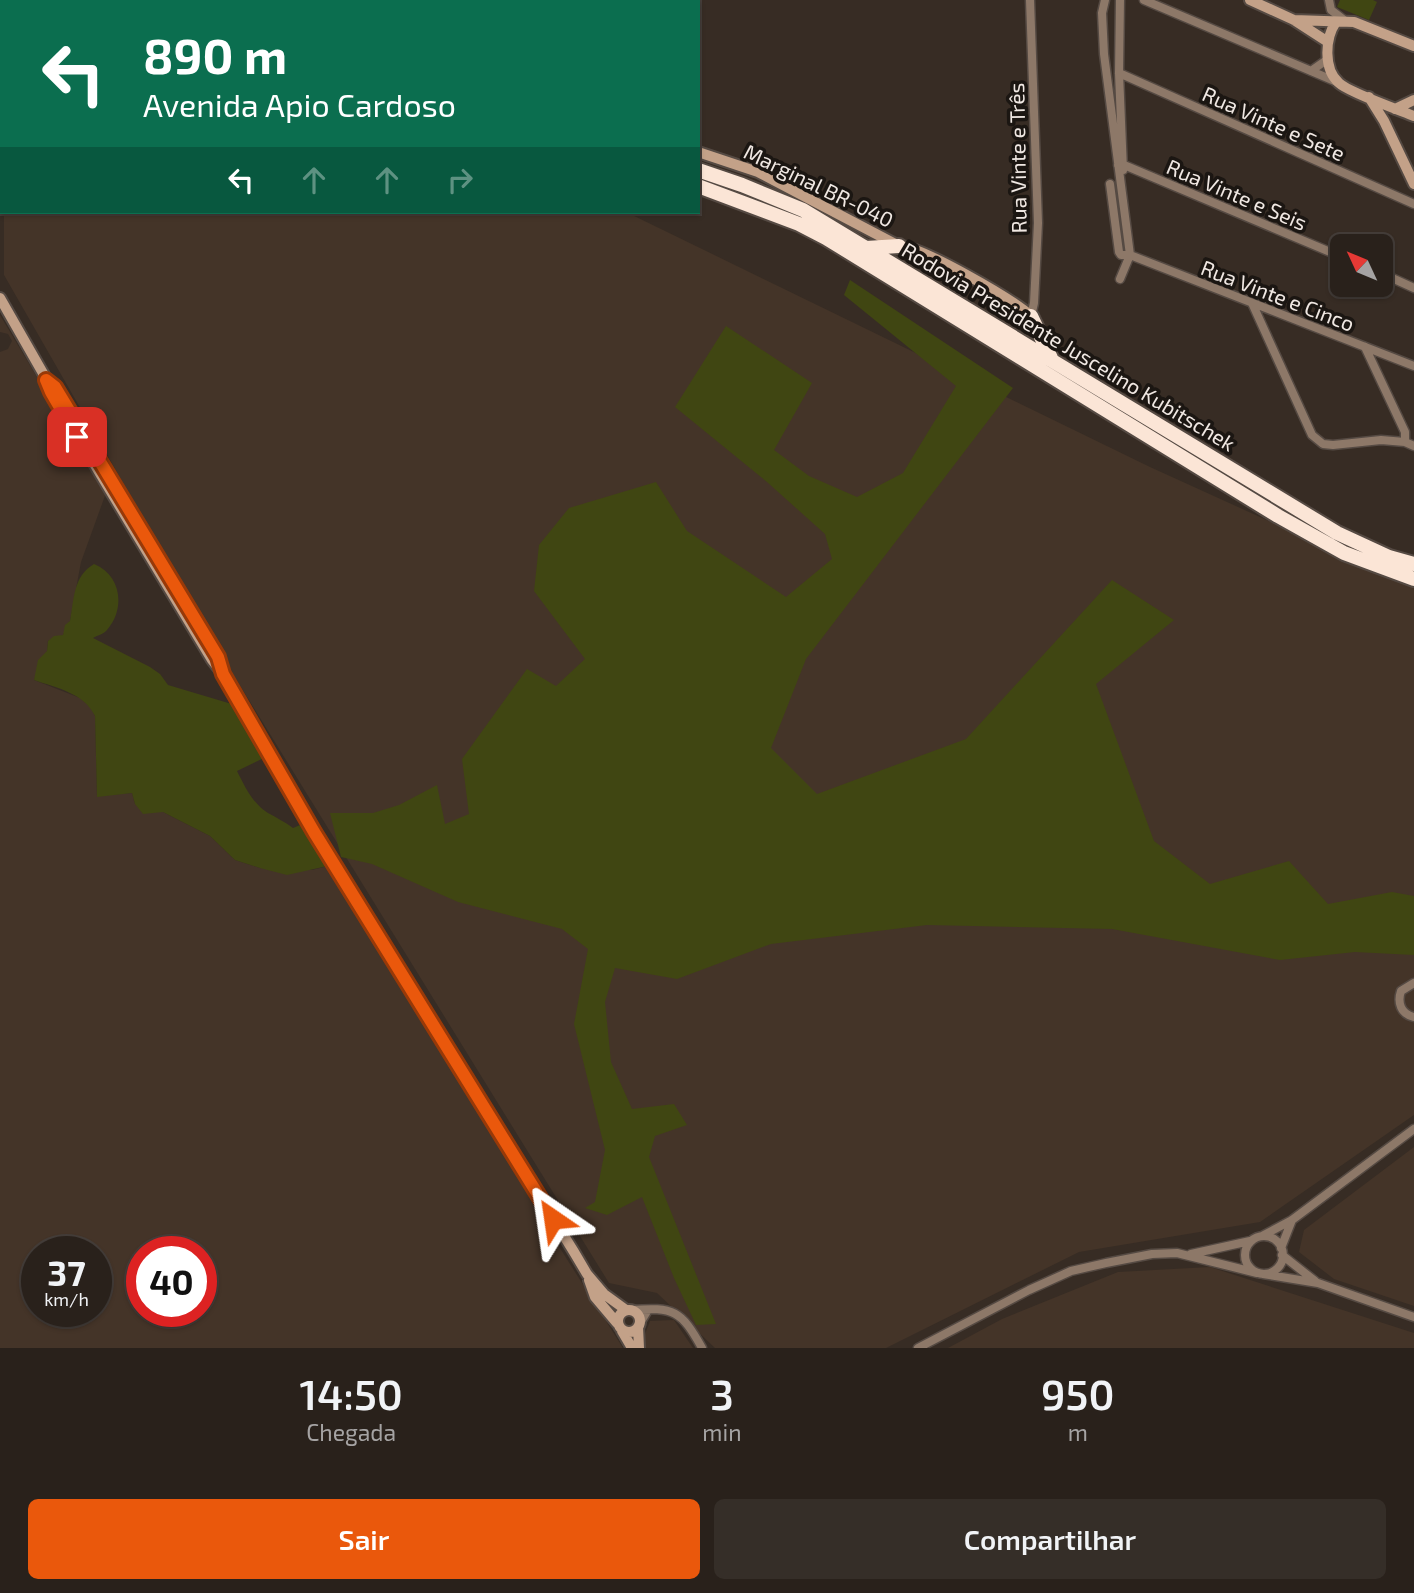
<!DOCTYPE html>
<html lang="pt">
<meta charset="utf-8">
<style>
body{margin:0;font-family:"Exo 2",sans-serif;background:#352e28;color:#f1f3f6;height:100vh;display:flex;flex-direction:column;font-size:26px;white-space:nowrap}
*{box-sizing:border-box;margin:0}
p{font-size:23px;color:#a5a3a3}
.icon{flex:none;width:38px;height:38px;fill:none;stroke:currentColor;stroke-width:2;stroke-linecap:round;stroke-linejoin:round}
.map{position:relative;height:1348px;overflow:hidden}
.side{display:flex;flex-direction:column;background:#29211b;flex:1}
.side>*{flex:none}
.top-card{position:absolute;left:0px;top:0px;width:700px;height:214px;box-shadow:0 2px 5px #0004,0 0 0 2px #453e3a;background:#0b6e4f;color:#fff;overflow:hidden}
.needle{width:46px;rotate:314deg}
.fabs{position:absolute;left:1330px;top:234px;display:grid;gap:14px}
.fabs a{display:grid;place-items:center;width:63px;height:63px;border-radius:10px;background:#29211b;box-shadow:0 2px 5px #0004,0 0 0 2px #453e3a;font-size:35px}
.speed{position:absolute;left:21px;top:1236px;display:flex;gap:14px;font-size:35px;font-weight:700;text-align:center}
.speed>*{display:grid;place-content:center;width:91px;height:91px;border-radius:50%;background:#29211b;box-shadow:0 2px 5px #0004,0 0 0 2px #453e3a;line-height:1}
.speed small{font-size:18px;font-weight:400}
.speed .limit{border:10px solid #d22;background:#fff;color:#111}
.pin{position:absolute;display:grid;place-items:center;width:60px;height:60px;color:#fff;margin:-30px;border-radius:14px;box-shadow:0 4px 10px #0006}
.me{position:absolute;width:77px;margin:-38px;rotate:328deg;stroke-linejoin:round;filter:drop-shadow(0 0 5px #0008)}
.turn{display:flex;align-items:center;gap:24px;height:147px;padding:0 28px;font-size:32px}
.turn .icon{width:91px;height:91px;stroke-width:2.5}
.turn b{display:block;font-size:49px;line-height:60px}
.lanes{display:flex;align-items:center;height:66px;padding:0 28px;background:#0003;justify-content:center;gap:35px;direction:ltr}
.lanes .off{opacity:.35}
.eta{display:flex;justify-content:space-evenly;align-items:center;height:119px;text-align:center}
.eta b{font-size:42px;font-weight:600;line-height:49px}
.cta{display:flex;gap:14px;margin-top:auto;padding:14px 28px}
.cta a{flex:1;height:80px;border-radius:10px;background:#ea580c;color:#fff;font-size:28px;font-weight:600;line-height:80px;text-align:center}
.cta a+a{background:#352e28;color:#f1f3f6}
.map>svg:first-child{display:block}
.built{fill:#443428;fill-rule:evenodd}
.green{fill:#404612}
.lines{fill:none;stroke-linecap:round;stroke-linejoin:round}
.street-casing{stroke:#554a43;stroke-width:11}
.secondary-casing{stroke:#554a43;stroke-width:14}
.highway-casing{stroke:#554a43;stroke-width:18}
.street{stroke:#8d7868;stroke-width:8}
.secondary{stroke:#c3a188;stroke-width:10}
.highway{stroke:#fbe5d6;stroke-width:14}
.route-casing{stroke:#983908;stroke-width:18}
.route{stroke:#ea580c;stroke-width:12}
.labels{text-anchor:middle;dominant-baseline:central;stroke-width:7;stroke-linejoin:round;paint-order:stroke}
.street-label{font-size:21px;fill:#f0e8e3;stroke:#1b1612}
</style>
<div class="map">
<svg width="1414" height="1348" viewBox="0 0 1414 1348">
<rect width="100%" height="100%" fill="#372c24"/>
<!-- built -->
<path class="built" d="M4,212H626L1150,467L1414,587V1115L1260,1222L1079,1252L886,1348H715L657,1293L609,1283L231,671L4,275Z
M0,315L106,493L81,562L70,621L63,635L48,641L47,651L34,680L80,698L91,707L95,716L97,796L132,793L135,804L163,812L210,836L235,860L260,868L312,870L328,866L492,1132L546,1226L623,1348H0V352L8,349L12,341L8,334L0,332ZM37,1251H96V1311H37ZM142,1251H201V1311H142Z
M1414,1147V1306L1334,1279L1299,1252L1304,1230Z
M1210,1267L1414,1333V1348H948L1002,1319L1118,1272Z
M674,1320L693,1348H645L642,1342L650,1321Z"/>
<!-- green -->
<path class="green" d="M1340,0H1373L1377,2L1369,20L1337,7Z
M850,280L1013,388L806,659L771,748L817,794L966,739L1112,580L1174,620L1096,684L1154,841L1210,884L1289,861L1328,904L1392,892L1414,896V955L1355,952L1280,960L1112,929L927,925L771,944L677,979L615,968L605,1002L611,1062L632,1109L674,1104L687,1125L655,1136L649,1157L716,1324L696,1325L674,1278L642,1197L607,1215L585,1208L595,1202L605,1150L574,1024L588,949L562,929L458,902L372,864L341,857L330,813H373L399,805L437,785L445,824L469,814L462,759L527,669L556,686L585,659L534,591L539,545L569,508L656,482L687,531L786,597L832,559L825,534L767,482L675,407L726,326L812,383L774,450L809,476L857,497L903,473L956,386L844,295Z
M94,564C121,575 126,608 107,630C104,634 98,635 93,638L150,667L160,674L168,685L235,705L266,757L237,771C245,787 253,804 268,813C277,818 285,822 293,828L305,823L332,865L287,875L260,868L235,860L210,836L163,812L143,814L135,804L132,793L97,797L95,716C84,693 57,688 34,680L38,660L47,651L48,641L54,636L63,635L65,625L70,621C74,600 73,576 94,564Z"/>
<g class="lines">
<defs>
<path id="street" d="M1030,0L1038,223L1034,303L1031,316
M1105,0L1102,13L1104,54L1130,255L1120,279
M1120,0L1119,73L1123,170
M1144,0L1337,82
M1329,0L1331,10L1344,20
M1311,71L1328,59
M1119,73L1414,204
M1118,165H1124L1342,257
M1110,184L1119,252L1121,255H1130L1414,366
M1381,273L1414,288
M1252,303L1312,435L1323,444L1333,445L1381,440L1405,442L1414,446
M1365,347L1405,432V442
M1414,983L1401,991C1397,1003 1401,1014 1414,1017
M1262,1236L1292,1220L1414,1129
M1245 1255a19 19 0 1 1 38 0a19 19 0 1 1-38 0Z
M1281,1248L1292,1220
M1191,1254L1250,1241
M1282,1255L1315,1281
M1263,1274L1318,1283L1414,1317
M631,1310C674,1307 681,1310 702,1348
M640,1323L648,1310
M918,1348L1029,1290L1071,1271L1106,1263L1152,1254L1177,1253L1257,1273"/>
<path id="secondary" d="M1250,0L1294,20L1328,42
M1294,20L1354,22L1414,46
M1336,22C1325,38 1323,69 1339,83C1348,92 1399,110 1414,116
M1369,97L1384,121L1414,184
M0,100H2
M1395,109L1414,100
M698,152L758,172L899,246C921,246 1012,299 1031,316
M0,172L2,168
M0,298L44,375L51,392L212,660L223,674L314,832L574,1252L587,1274L604,1294L626,1310
M198,624L218,657L221,668
M589,1280L595,1297L617,1323
M618 1321a11 11 0 1 1 22 0a11 11 0 1 1-22 0Z
M638,1327L639,1348
M622,1331L632,1348"/>
<path id="highway" d="M0,122H2
M0,139H2
M698,170L742,185L803,210L1337,533L1389,557L1414,564
M698,186L799,224L826,238L1278,516L1344,553L1414,579
M866,248L899,246
M1031,316L1051,358"/>
</defs>
<!-- street casing -->
<use href="#street" class="street-casing"/>
<!-- secondary casing -->
<use href="#secondary" class="secondary-casing"/>
<!-- highway casing -->
<use href="#highway" class="highway-casing"/>
<!-- street -->
<use href="#street" class="street"/>
<!-- secondary -->
<use href="#secondary" class="secondary"/>
<!-- highway -->
<use href="#highway" class="highway"/>
</g>
<g class="lines">
<defs>
<path id="route" d="M77,437L51,392L46,380L55,387L218,657L223,674L314,832L553,1219"/>
</defs>
<!-- route casing -->
<use href="#route" class="route-casing"/>
<!-- route -->
<use href="#route" class="route"/>
</g>
<g class="labels">
<!-- street labels -->
<g class="street-label">
<text transform="translate(1274 123) rotate(24)">Rua Vinte e Sete</text>
<text transform="translate(1017 158) rotate(-91)">Rua Vinte e Três</text>
<text transform="translate(819 185) rotate(26)">Marginal BR-040</text>
<text transform="translate(1237 194) rotate(23)">Rua Vinte e Seis</text>
<text transform="translate(1278 295) rotate(21)">Rua Vinte e Cinco</text>
<text transform="translate(1069 346) rotate(31)">Rodovia Presidente Juscelino Kubitschek</text>
</g>
</g>
</svg>
<div class="fabs">
<a><svg class="needle" viewBox="-14 -14 28 28"><path d="M0-13l5 13h-10z" fill="#e53935"/><path d="M0 13l5-13h-10z" fill="#a5a3a3"/></svg></a>
</div>
<div class="speed"><div>37<small>km/h</small></div><div class="limit">40</div></div>
<div class="pin" style="left:77px;top:437px;background:#d93025"><svg class="icon" aria-label="arrive" viewBox="0 0 24 24"><path d="M6 21V4h12l-3 4 3 4H6"/></svg></div>
<svg class="me" style="left:553px;top:1219px" viewBox="-20 -20 40 40"><path d="M0-17L14 15 0 8-14 15z" fill="#ea580c" stroke="#fff" stroke-width="4"/></svg>
<div class="top-card">
<div class="turn"><svg class="icon" aria-label="left" viewBox="0 0 24 24"><path d="M17 20v-9H6M10 6l-5 5 5 5"/></svg><div><b>890 m</b>Avenida Apio Cardoso</div></div>
<div class="lanes"><svg class="icon" aria-label="left" viewBox="0 0 24 24"><path d="M17 20v-9H6M10 6l-5 5 5 5"/></svg><svg class="icon off" aria-label="ahead" viewBox="0 0 24 24"><path d="M12 20V5M6 11l6-6 6 6"/></svg><svg class="icon off" aria-label="ahead" viewBox="0 0 24 24"><path d="M12 20V5M6 11l6-6 6 6"/></svg><svg class="icon off" aria-label="right" viewBox="0 0 24 24"><path d="M7 20v-9h11M14 6l5 5-5 5"/></svg></div>
</div>
</div>
<section class="side">
<div class="eta">
<div><b>14:50</b><p>Chegada</p></div>
<div><b>3</b><p>min</p></div>
<div><b>950</b><p>m</p></div>
</div>
<div class="cta"><a>Sair</a><a>Compartilhar</a></div>
</section>
